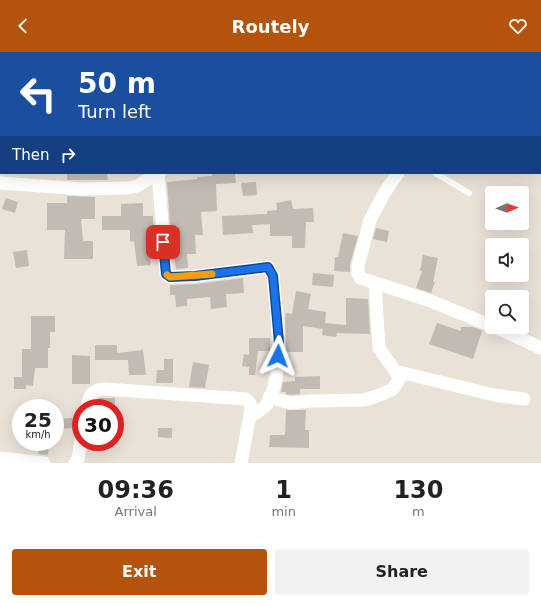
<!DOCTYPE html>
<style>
body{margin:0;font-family:"DejaVu Sans",sans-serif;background:#f2f2f2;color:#222;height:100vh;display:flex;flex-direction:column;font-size:15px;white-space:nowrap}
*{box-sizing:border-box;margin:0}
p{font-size:13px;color:#767676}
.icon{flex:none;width:22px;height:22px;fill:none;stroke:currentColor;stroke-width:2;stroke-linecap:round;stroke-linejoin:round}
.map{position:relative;height:411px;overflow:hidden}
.drawer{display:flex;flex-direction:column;background:#fff;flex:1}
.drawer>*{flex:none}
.hud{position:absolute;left:0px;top:0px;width:541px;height:122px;box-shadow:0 4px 16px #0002;background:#1a4fa0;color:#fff;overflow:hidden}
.needle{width:26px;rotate:88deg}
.buttons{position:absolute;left:485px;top:134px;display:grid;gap:8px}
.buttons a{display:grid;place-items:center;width:44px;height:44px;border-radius:4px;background:#fff;box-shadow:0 4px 16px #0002;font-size:20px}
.speed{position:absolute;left:12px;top:347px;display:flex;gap:8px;font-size:20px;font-weight:700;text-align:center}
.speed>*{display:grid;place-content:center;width:52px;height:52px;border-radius:50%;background:#fff;box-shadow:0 4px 16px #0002;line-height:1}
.speed small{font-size:10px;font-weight:400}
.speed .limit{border:6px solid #d22;background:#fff;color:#111}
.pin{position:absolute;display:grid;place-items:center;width:34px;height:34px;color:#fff;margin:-17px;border-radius:8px;box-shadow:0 2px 6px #0006}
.me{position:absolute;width:44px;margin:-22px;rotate:3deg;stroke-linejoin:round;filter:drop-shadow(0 0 3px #0008)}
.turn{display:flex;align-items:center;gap:14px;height:84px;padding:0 12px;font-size:18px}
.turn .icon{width:52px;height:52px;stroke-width:2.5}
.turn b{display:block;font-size:28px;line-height:34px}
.then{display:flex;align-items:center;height:38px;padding:0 12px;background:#0003;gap:8px;font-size:15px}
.eta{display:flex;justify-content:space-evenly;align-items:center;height:68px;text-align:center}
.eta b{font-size:24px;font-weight:700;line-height:28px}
.action{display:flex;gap:8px;margin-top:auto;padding:8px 12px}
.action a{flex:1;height:46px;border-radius:4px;background:#b45309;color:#fff;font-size:16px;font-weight:700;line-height:46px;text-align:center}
.action a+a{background:#f2f2f2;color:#222}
header{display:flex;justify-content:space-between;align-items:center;height:52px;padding:0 12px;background:#b45309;color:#fff;font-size:18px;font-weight:700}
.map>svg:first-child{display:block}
.building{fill:#c1bbb4}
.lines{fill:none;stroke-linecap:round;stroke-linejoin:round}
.service{stroke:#fff;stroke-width:6}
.minor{stroke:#fff;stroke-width:13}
.route-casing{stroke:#114b97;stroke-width:10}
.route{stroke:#1a73e8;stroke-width:7}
.slow{stroke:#f59e0b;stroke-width:7}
</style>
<header><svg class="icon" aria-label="back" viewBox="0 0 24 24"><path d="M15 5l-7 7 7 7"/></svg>Routely<svg class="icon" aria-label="heart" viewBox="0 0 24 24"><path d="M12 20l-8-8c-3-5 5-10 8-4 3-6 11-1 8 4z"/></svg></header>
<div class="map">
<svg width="541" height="411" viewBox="0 0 541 411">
<rect width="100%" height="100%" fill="#eae1d7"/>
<!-- building -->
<path class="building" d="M67,121H107L108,128H67Z
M212,121H235L236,131L216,132L217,159L201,160L203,183H195L196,202H187L188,216L176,217L174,202H172V191H173L171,172H170L167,130L197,127V125L212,124Z
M256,130L257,143L243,144L241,131Z
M67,144L95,145V167H81L83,189H93V207H64L65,178H47V151H67Z
M6,146L18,150L15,161L2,157Z
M291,148L293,157L313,156L314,170H306L305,196H292V184H270V172L252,173L253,181L223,183L222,164L267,162V159L277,158L276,151Z
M143,151V164H153L155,198L149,199L151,213L137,214L134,189L130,190V178H102V164H121V152Z
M376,176L389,179L387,190L373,187Z
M343,181L358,184L350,212V220L334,219L335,205H338Z
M27,198L29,214L16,216L13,200Z
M423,203L438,206L433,230H435L431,241L416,236L422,219H420Z
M313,221L334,223L333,235L312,233Z
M243,226L244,241L226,242L227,255L211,257L210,245L187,247V254L176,255L175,243H170V233L196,232Z
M296,239L311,242L308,257L326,260L325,271L346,273V246L368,247L370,282L337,281L336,285L322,283L323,277L303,274V300H287L286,299L285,265L286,261L292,262Z
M31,264H55V280H50V296H48V316H35L33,334L26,333V337H14V325H22V297H31Z
M437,271L461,279V275H473L482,279L473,307L429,292Z
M249,286H270V299H258L255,323H249V315L242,314L244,302L249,303Z
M95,293H117V301L143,298L146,323H129L128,308H95Z
M72,303L90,304V332H72Z
M164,307H173V331H156L157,318H164Z
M193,310L209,313L205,336L189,335Z
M320,324V337H300V342L291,343L286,342V340H281L283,330L295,329V325Z
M99,346H115V356H98Z
M286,358H306L305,378H309V396L269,395L270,383H285Z
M72,366V376L55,377V367Z
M158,376H172V386L158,385Z
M39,390H49L48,403L38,402Z"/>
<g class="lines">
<!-- service -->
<path class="service" d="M435,121L469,141"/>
<!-- minor -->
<path class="minor" d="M58,1L59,0
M205,1V0
M345,1L346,0
M465,1V0
M158,121L166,222L170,225L195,224L268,215L273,224C276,260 286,319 267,352C264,357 255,361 250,365
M398,121L385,140L370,168L358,214V221L360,226L428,248L492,274
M0,131L81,137L128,136L137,134L159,121
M495,275L541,296
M395,319L494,343L524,347
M269,345L290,351L312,349L364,348L380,343L393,337L400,326L379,296L375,231
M87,356C89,343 91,338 105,337L246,347L250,351L251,357L241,411
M0,406L44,411
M75,411L78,407L81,389"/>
</g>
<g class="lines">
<defs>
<path id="route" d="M163,190L166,222L170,225L195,224L268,215L273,224L279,290L278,304"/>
</defs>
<!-- route casing -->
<use href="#route" class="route-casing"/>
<!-- route -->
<use href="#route" class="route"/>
<!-- slow -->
<path class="slow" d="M167,223L170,225L212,222"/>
</g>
</svg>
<div class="buttons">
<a><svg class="needle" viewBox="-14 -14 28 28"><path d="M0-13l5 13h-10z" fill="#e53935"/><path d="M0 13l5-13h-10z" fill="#767676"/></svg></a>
<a><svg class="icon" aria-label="sound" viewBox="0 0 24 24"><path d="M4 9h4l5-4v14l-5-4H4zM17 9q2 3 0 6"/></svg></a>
<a><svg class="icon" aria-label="search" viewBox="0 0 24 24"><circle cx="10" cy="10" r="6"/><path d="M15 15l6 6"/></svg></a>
</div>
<div class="speed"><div>25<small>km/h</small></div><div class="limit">30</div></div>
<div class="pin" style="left:163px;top:190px;background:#d93025"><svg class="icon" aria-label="arrive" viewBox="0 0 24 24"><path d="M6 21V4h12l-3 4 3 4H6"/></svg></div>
<svg class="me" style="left:278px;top:304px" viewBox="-20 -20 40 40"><path d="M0-17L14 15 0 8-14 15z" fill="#1a73e8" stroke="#fff" stroke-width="4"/></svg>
<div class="hud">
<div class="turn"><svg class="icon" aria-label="left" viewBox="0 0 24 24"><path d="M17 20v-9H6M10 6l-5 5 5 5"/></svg><div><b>50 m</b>Turn left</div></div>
<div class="then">Then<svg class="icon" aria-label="right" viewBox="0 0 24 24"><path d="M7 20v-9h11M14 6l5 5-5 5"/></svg></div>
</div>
</div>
<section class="drawer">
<div class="eta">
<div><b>09:36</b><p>Arrival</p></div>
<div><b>1</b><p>min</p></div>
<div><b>130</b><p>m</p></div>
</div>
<div class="action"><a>Exit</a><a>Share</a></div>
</section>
